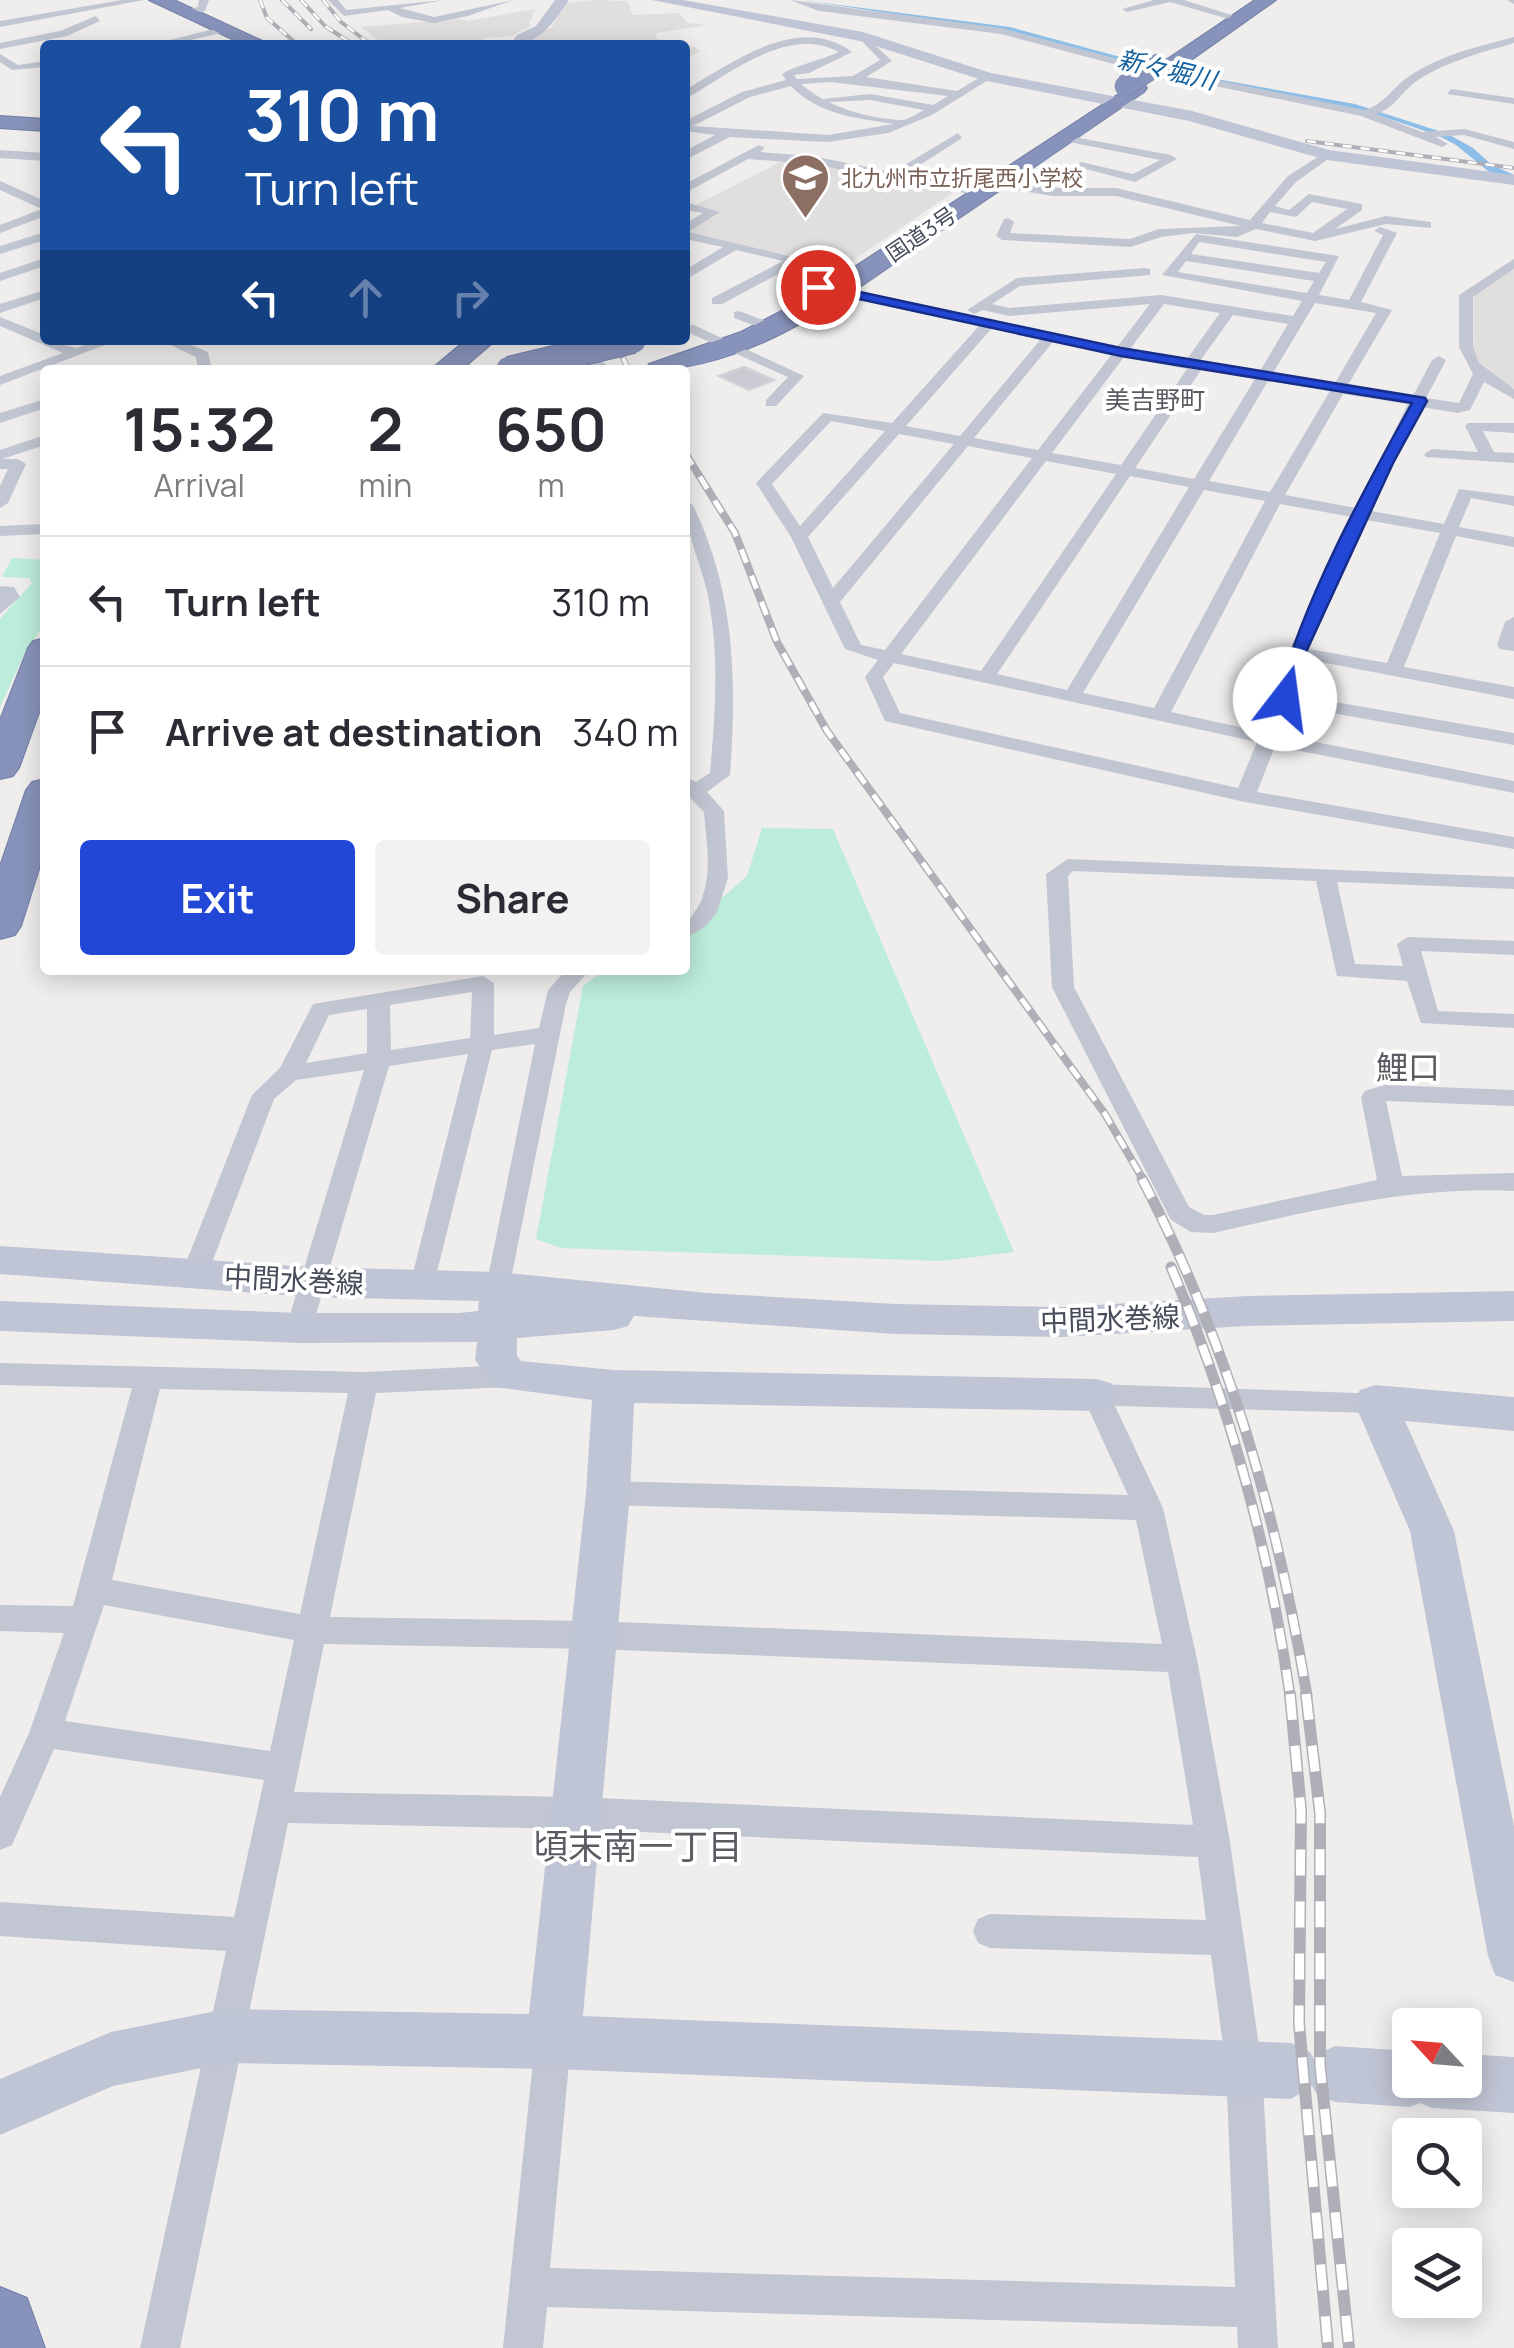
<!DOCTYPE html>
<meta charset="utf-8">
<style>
body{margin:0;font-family:Manrope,"Noto Sans JP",sans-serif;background:#f2f2f3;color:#2b2b33;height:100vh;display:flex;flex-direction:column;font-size:38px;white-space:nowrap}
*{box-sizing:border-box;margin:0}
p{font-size:32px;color:#7c7c81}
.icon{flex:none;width:55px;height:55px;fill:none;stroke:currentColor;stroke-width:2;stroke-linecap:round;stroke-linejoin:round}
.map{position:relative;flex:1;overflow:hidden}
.panel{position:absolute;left:40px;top:365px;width:650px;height:610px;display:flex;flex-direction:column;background:#fff;border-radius:10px;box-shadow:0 5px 25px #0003}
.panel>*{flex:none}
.top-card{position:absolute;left:40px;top:40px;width:650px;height:305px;border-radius:10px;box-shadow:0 5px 25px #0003;background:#1a4fa0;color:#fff;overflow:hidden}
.needle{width:65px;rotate:296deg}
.tools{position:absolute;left:1392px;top:2008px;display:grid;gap:20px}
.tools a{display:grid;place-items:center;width:90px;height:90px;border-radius:10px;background:#fff;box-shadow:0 5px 25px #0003;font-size:50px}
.pin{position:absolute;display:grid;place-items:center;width:85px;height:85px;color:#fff;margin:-42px;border:5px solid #fff;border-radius:50%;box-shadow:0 2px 10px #0007}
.me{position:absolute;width:110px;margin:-55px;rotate:15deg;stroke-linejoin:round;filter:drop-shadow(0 0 8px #0008)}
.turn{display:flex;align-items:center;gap:35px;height:210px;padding:0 40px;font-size:45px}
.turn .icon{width:130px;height:130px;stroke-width:2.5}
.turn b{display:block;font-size:70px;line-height:85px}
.lanes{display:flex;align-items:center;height:95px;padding:0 40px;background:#0003;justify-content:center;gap:50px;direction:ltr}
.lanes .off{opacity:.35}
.eta{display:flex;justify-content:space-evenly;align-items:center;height:170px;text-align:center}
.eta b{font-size:60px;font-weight:700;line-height:70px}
.button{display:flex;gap:20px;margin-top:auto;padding:20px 40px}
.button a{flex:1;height:115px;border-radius:10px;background:#2246d5;color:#fff;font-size:40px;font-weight:700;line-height:115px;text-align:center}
.button a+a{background:#f2f2f3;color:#2b2b33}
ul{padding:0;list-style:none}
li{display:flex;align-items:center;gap:30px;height:130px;padding:0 40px;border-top:2px solid #e1e1e2}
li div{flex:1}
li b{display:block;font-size:38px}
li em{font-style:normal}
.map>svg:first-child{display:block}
.education{fill:#e0dfde}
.green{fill:#bcecda}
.water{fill:#8cbee7}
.building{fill:#cacbd2;stroke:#d1d1d8;stroke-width:2.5}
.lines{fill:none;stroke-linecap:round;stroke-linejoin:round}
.highway-casing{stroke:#727ea5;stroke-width:2}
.street{fill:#c1c6d2;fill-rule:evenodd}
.secondary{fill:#c0c5d5;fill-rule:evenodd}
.highway{fill:#8793ba;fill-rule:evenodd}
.rail-far4-casing{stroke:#afb0b7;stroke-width:4}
.rail-far3-casing{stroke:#afb0b7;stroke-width:6}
.rail-far2-casing{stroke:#afb0b7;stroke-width:8}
.rail-far1-casing{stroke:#afb0b7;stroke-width:11}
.rail-casing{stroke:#afb0b7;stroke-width:12}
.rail-far4{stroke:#fff;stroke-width:2.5;stroke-dasharray:9;stroke-linecap:butt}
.rail-far3{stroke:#fff;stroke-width:4;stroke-dasharray:10;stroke-linecap:butt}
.rail-far2{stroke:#fff;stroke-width:5;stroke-dasharray:14;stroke-linecap:butt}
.rail-far1{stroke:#fff;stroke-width:8;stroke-dasharray:21;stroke-linecap:butt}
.rail{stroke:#fff;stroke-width:9;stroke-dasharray:26;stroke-linecap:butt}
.highway-bridge-far1-casing{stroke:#727ea5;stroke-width:22;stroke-linecap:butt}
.highway-bridge-casing{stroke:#727ea5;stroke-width:28;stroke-linecap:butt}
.highway-bridge-far1{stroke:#8793ba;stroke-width:21}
.highway-bridge{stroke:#8793ba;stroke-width:26}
.route{fill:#2246d5;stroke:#162e8a;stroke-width:2.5}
.labels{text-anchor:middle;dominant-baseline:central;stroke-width:8;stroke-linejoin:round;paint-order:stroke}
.far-education-label{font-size:22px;fill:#785e54;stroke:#fff;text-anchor:start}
.far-street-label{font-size:22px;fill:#464c59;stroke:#fff}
.far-water-label{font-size:25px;font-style:italic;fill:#13619f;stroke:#fff}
.far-neighbourhood-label{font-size:25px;fill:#5a5c61;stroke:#fff}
.street-label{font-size:28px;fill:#464c59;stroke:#fff}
.quarter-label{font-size:32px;fill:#5a5c61;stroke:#fff}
.near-neighbourhood-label{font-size:35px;fill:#5a5c61;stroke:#fff}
</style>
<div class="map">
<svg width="1514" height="2348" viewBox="0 0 1514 2348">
<rect width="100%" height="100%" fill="#f0eded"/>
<!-- education -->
<path class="education" d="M593,0L627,1L633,15L679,13L688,23L708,25L656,33L657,39L695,47L700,51L685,59V45H530L526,39L552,27L564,3Z
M536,9L529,24L532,25L512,36L483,38L485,45H385L361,27L461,19L467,21Z
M784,160L801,161L957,190L843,267L685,233L716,212L694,206Z
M1514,269V388L1478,369L1473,357L1474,296Z"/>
<!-- green -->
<path class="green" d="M12,558L45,560V624L25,652L0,707V619L32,583L29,578L2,577Z
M762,828L833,829L1014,1252L942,1261L561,1248L536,1239L583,986L605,970H685V922L705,913L747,876Z"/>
<!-- water -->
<path class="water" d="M800,0L1010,27L1172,71L1355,104L1448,134L1473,148L1492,165L1514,175V183L1488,171L1456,145L1437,135L1366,111L1136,66L1003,30Z"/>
<!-- building -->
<path class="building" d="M744,367L774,380L749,390L719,376Z"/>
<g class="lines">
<defs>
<path id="highway" d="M149,0H174L271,45H245Z
M1255,0H1276L1177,70H1163V62Z
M1137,82L1144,84L1147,88L1144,92C1079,137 1014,181 949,225C858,287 759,370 645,370L649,364L741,332L807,298Z
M0,116L45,119V131L0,128Z
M466,340H496L461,370H430Z
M45,638V696L19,768L13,776L0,779V720L28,648L33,641Z
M45,779V850L21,926L15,935L0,939V866L26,790L32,782Z
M0,2287L27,2298L45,2348H0Z"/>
</defs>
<!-- highway casing -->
<use href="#highway" class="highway-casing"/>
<!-- street -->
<path class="street" d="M122,0H144L0,27V21Z
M199,0H209L205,11L182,15V11L198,7Z
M328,0H338L346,10L444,0L400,8L434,17L513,0L468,16L434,23L402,17L388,10L344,16Z
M790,0L1001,28L1133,63L1364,110C1384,105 1392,88 1408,77C1440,55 1477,47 1514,37V43C1480,53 1448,61 1418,80C1403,90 1394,109 1376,114L1422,132L1464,129L1514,142V149L1464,135L1436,137L1448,144L1442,147L1361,116L1132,69L1001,34L819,11Z
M1154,0H1184L1244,19L1239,22L1170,2L1127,12L1122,9Z
M1514,0V4L1508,1L1509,0Z
M96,16L100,21L67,36L0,49V43L60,31Z
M226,26L230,31L169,45H150Z
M863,34L892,61L866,77L957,91L984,75L993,77L932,115L888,133L828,142L730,137L685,160V151L715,135L685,131V121L742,92L786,80L782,74C792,67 823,59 839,52C789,25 731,73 689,97L685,98V90C732,63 799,12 852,52L809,73L794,75L797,79L853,76L880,60L858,37ZM830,82L948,96L933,105L870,94L823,99L829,102L870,100L924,110C918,113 908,120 902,120C869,119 827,107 801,84ZM791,86C819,115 856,118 894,124L828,135L693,126L750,97Z
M0,54L18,65L45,61V67L12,70L0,62Z
M1451,89L1514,98V104L1447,94Z
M958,133L962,138L906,174L974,187L970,194L812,164L748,159L685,193V184L759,145L765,148L760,152L812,156L893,172Z
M1063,135L1171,155L1177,159L1135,182L1075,166L1081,162L1133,174L1160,160L1059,140Z
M0,150L45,153V161L0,158Z
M1327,151L1331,157L1296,182L1275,206L1289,210L1309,194L1362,204V210L1335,229L1386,216L1431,222V228L1386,224L1315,241L1256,229L1237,237L1194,233L1161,237L1131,247L1002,240L996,236L1004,219L1008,218L1014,222L1010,233L1130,239L1159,229L1241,226L1116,196H1053L973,183L979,179L1053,188H1116L1250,220L1288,176ZM1312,202L1347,209L1313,233L1262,223L1270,212L1296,217Z
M0,181L45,201V216L0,233V225L42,209L0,190Z
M685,202L720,212L688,232L853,271L846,275L797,264L722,304H712V298L783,261L736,250L685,280V270L723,247L685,239V224L703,213L685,210Z
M1380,227L1397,233L1361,302L1392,310L1348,385L1413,396L1432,360L1439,356L1446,360L1426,398L1459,403L1473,374L1459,347V295L1514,259V269L1473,297V347L1479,363L1514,389V399L1484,382L1470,410L1457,413L1422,407L1371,511L1444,524L1459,489L1514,496V506L1471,498L1459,527L1514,537V547L1456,536L1404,667L1514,687V699L1305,659L1295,695L1514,733V745L1292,706L1280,735L1514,781V793L1275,746L1257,792L1514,837V849L1245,802L885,721L865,677L878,660L845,649L791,537L756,483L823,413L892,423L979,326L813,290V284L1117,347L1150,304L1009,316L983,310L974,314L967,310L1017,278L1145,268L1150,269V275L1020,286L992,304L1009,308L1161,295L1293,316L1302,301L1162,275L1196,234L1339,256L1319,295L1349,300L1383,235L1374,231ZM1199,242L1326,262L1319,273L1191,254ZM1186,261L1314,281L1307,293L1178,272ZM1315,303L1376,313L1335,383L1273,373ZM1164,304L1220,313L1187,359L1130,349ZM1233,315L1288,324L1260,371L1200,361ZM992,328L1041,339L960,436L906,426ZM1053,342L1112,354L1038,450L974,438ZM1124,357L1187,369L1121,465L1052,453ZM1201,370L1255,379L1194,479L1135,468ZM1268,381L1330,391L1270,492L1209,481ZM1343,394L1408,404L1356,508L1285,495ZM831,421L885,431L800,526L772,484ZM899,434L954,444L833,588L808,537ZM968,446L1032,458L885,650L861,645L840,602ZM1046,461L1116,474L981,671L901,654ZM1130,476L1189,487L1067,690L997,674ZM1204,490L1265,501L1154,708L1083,693ZM1280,504L1352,517L1289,652L1262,732L1171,712ZM1367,520L1440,533L1387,663L1309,649ZM894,663L1257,742L1238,788L900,713L883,677Z
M45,232V240L0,254V246Z
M45,258V266L0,281V273Z
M45,290V298L0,313V304Z
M739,311L777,325L779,328L772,332L734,318V312Z
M0,317L45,335V340L76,348L98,340H118L0,385V376L63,353L0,326Z
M685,325H694L804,376L776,406H766V400L788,377L685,331Z
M160,340H179L208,352L212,370H198L196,357Z
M565,354L595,355L612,370H596L586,362L560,361L558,358Z
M150,366L162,367L164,370H143Z
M45,399V408L0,423V413Z
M1468,423H1514V433L1483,431L1494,452L1514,453V463L1426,457L1424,454L1432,449L1478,452L1465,426Z
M45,435V445L2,459H18L26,464L8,503L0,508V486L8,469H0V450Z
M685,500L693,505C735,593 737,679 730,775L707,792L724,811L728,878L717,912L707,925L685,939C685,915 697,916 703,895C712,869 706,839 704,812L685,793V777L696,782L710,773C715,717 719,662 710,607C705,570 685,537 685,500Z
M45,524V534L0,536V526Z
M0,586L14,587L20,597L0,614Z
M1514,617V651L1500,649L1497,645L1505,622Z
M1068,859L1514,877V889L1337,882L1355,964L1403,966L1397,944L1408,937L1514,941V955L1421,951L1438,1011L1514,1014V1028L1421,1023L1407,981L1337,976L1316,881L1073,871L1068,876L1074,987L1189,1207L1204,1215H1213L1377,1180L1361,1097L1365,1091L1385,1085L1514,1090V1106L1386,1101L1402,1176L1514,1173V1191C1410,1186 1313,1211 1213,1233L1191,1232L1171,1220L1052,987L1046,874Z
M566,970H590L570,992L566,1004L508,1294H490L486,1287L535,1044L492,1050L432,1292H414L410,1285L468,1054L389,1066L310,1335L300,1338L290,1335L286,1328L364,1070L296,1080L274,1099L208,1273L204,1280H186L182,1273L252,1095L280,1068L313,1004L483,976L494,983V1035L539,1028L548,990ZM472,992L470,1038L391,1050L390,1005ZM367,1009V1053L306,1063L329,1015Z
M0,1363L364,1372L509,1365L519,1368L523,1376L519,1384L509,1387L376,1393L330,1617L594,1621L1162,1644L1136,1520L608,1505L598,1501L593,1493L598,1485L608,1481L1128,1495L1082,1395L1086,1387L1096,1384L1385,1394L1389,1402L1385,1410L1375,1413L1115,1406L1163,1508L1197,1659L1230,1842L1262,2068L1278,2348H1238L1237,2327L547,2307L543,2348H503L535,2042L540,2029L553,2024L566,2029L571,2042L550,2268L1235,2287L1226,2068L1211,1955L990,1948L978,1943L973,1931L978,1919L990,1914L1206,1920L1198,1857L575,1829L288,1823L180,2348H140L226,1951L0,1936V1902L234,1917L264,1780L54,1749L12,1845L0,1850V1797L29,1733L64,1633L0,1631V1605L73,1606L132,1388L0,1385ZM160,1389L348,1393L300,1614L112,1580ZM104,1605L294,1640L270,1751L65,1721ZM324,1644L594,1649L1168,1672L1193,1825L575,1797L294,1792Z"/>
<!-- secondary -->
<path class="secondary" d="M555,0H569C553,23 539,45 510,45L517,35L536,26Z
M652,0H683L863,32L991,73L1192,111L1329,150L1514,175V185L1327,160L1189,121L982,80L860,41Z
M0,1246L311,1267L499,1272L707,1293L895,1304L1062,1307L1247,1296L1514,1291V1321L1247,1326L1062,1337L895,1334L634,1316L628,1326L614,1330L517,1338V1356L521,1361L614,1370L1096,1379L1111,1383L1117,1395L1111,1407L1096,1411L634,1403L630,1493L583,2016L1291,2043L1310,2052L1314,2059L1316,2055L1335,2046L1410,2051V2080H1465V2054L1514,2057V2113L1432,2108L1420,2103L1410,2107L1335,2102L1316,2093L1312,2086L1291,2099L553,2069L226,2063L113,2086L0,2135V2079L111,2032L226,2009L529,2014L586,1493L592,1400L494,1387L475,1360L477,1342L300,1343L0,1331V1301L300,1313H459L478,1311L479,1301L311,1297L0,1274Z
M1375,1385L1514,1397V1431L1405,1421L1454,1531L1514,1826V1982L1495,1975L1488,1956L1410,1531L1354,1402L1360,1390Z"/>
<!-- highway -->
<use href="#highway" class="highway"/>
<defs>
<path id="rail-far4" d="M260,0L267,18L298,45
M282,0L311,29
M301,0L325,26L354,45
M323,0L341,22L371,45
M1307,141L1514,168"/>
<path id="rail-far3" d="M614,340L629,370"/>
<path id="rail-far2" d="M685,453L735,533L777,642L827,731L1105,1114L1144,1181"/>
<path id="rail-far1" d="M1142,1179C1228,1343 1277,1514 1307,1696
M1171,1267C1230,1406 1269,1547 1290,1696"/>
<path id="rail" d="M1290,1694L1301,1810L1299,2023L1328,2348
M1306,1694L1320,1813V2065L1349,2348"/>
</defs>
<!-- rail-far4 casing -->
<use href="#rail-far4" class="rail-far4-casing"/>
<!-- rail-far3 casing -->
<use href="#rail-far3" class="rail-far3-casing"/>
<!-- rail-far2 casing -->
<use href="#rail-far2" class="rail-far2-casing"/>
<!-- rail-far1 casing -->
<use href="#rail-far1" class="rail-far1-casing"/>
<!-- rail casing -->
<use href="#rail" class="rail-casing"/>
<!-- rail-far4 -->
<use href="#rail-far4" class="rail-far4"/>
<!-- rail-far3 -->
<use href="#rail-far3" class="rail-far3"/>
<!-- rail-far2 -->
<use href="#rail-far2" class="rail-far2"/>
<!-- rail-far1 -->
<use href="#rail-far1" class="rail-far1"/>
<!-- rail -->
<use href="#rail" class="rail"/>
<defs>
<path id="highway-bridge-far1" d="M1125,86L1158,64"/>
<path id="highway-bridge" d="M509,370L633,340"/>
</defs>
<!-- highway-bridge-far1 casing -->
<use href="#highway-bridge-far1" class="highway-bridge-far1-casing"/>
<!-- highway-bridge casing -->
<use href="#highway-bridge" class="highway-bridge-casing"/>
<!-- highway-bridge-far1 -->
<use href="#highway-bridge-far1" class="highway-bridge-far1"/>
<!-- highway-bridge -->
<use href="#highway-bridge" class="highway-bridge"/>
</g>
<!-- route -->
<path class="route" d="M818,283L1121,348L1425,398L1427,401L1393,463L1306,652L1291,703L1277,699C1304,599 1361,495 1412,403L1121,356L813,289Z"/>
<!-- icons -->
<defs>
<symbol id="school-pin" viewBox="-11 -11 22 30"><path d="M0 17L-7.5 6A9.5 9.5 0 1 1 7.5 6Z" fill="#8d6e63" stroke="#fff"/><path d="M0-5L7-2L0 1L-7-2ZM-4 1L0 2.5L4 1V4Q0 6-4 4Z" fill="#fff"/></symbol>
</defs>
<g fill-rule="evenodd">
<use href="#school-pin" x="778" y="150" width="55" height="75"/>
</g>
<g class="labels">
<!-- far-education labels -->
<g class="far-education-label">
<text x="841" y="178">北九州市立折尾西小学校</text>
</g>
<!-- far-street labels -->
<g class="far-street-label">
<text transform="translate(921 234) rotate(-34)">国道3号</text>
</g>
<!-- far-water labels -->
<g class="far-water-label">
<text transform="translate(1167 69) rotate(13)">新々堀川</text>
</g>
<!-- far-neighbourhood labels -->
<g class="far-neighbourhood-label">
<text x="1155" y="399">美吉野町</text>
</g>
<!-- street labels -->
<g class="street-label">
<text transform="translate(294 1279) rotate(3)">中間水巻線</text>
<text transform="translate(1110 1318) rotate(-2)">中間水巻線</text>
</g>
<!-- quarter labels -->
<g class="quarter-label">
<text x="1408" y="1067">鯉口</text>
</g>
<!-- near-neighbourhood labels -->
<g class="near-neighbourhood-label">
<text x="638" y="1846">頃末南一丁目</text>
</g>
</g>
</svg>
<div class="tools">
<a><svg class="needle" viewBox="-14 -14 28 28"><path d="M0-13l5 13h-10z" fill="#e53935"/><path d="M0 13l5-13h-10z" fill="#7c7c81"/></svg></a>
<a><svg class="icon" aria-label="search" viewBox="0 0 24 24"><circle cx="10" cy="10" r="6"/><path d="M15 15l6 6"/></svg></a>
<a><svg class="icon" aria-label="layers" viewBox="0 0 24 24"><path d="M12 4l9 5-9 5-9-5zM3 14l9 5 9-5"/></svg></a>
</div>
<div class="pin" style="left:818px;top:287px;background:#d93025"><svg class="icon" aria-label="arrive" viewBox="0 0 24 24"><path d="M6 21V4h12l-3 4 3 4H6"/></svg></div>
<svg class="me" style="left:1285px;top:699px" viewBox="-20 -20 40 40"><circle r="19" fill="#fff"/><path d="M0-13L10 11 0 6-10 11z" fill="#2246d5"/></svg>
<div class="top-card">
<div class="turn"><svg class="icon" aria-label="left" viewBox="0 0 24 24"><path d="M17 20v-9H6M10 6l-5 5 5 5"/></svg><div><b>310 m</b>Turn left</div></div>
<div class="lanes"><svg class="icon" aria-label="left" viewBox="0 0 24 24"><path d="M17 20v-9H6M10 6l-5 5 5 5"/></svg><svg class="icon off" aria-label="ahead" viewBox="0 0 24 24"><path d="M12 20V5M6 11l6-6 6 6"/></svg><svg class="icon off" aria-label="right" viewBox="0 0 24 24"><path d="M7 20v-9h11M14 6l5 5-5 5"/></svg></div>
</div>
<section class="panel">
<div class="eta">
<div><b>15:32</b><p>Arrival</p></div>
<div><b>2</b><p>min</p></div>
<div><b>650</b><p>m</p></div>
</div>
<ul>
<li><svg class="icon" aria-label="left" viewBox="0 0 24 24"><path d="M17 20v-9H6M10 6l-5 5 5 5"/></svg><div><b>Turn left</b></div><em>310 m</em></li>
<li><svg class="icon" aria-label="arrive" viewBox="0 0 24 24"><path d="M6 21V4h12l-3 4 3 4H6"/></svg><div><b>Arrive at destination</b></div><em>340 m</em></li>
</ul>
<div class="button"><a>Exit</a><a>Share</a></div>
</section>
</div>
